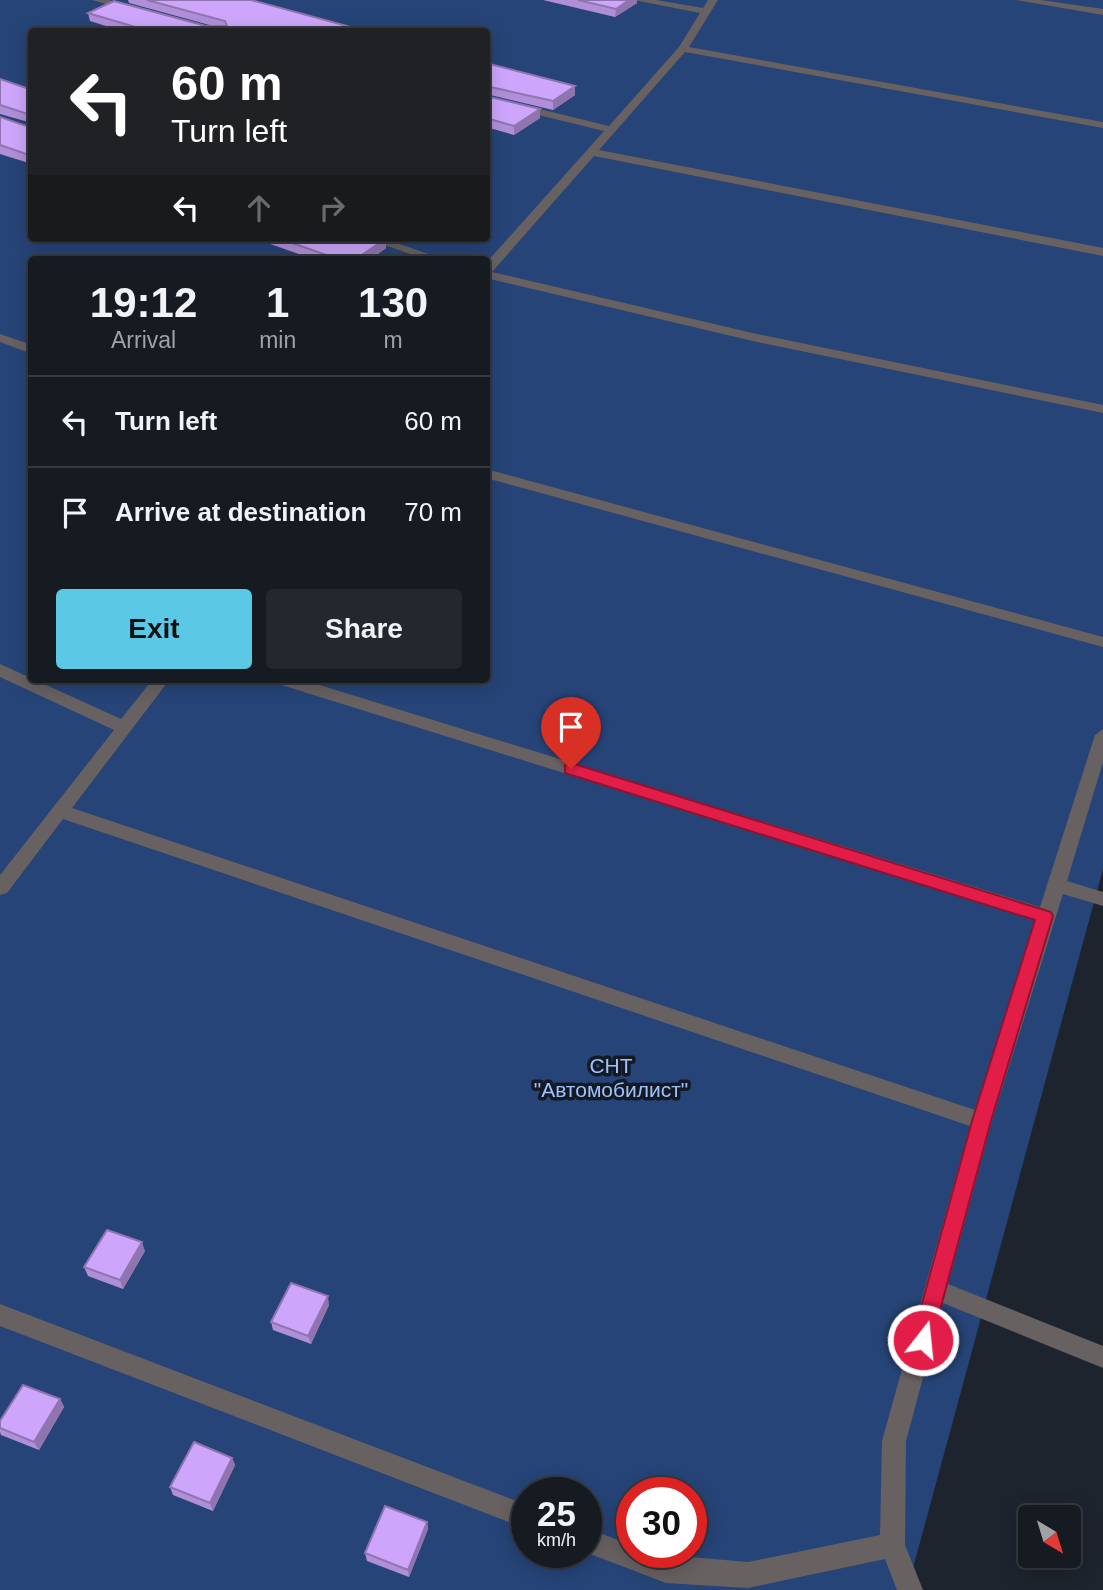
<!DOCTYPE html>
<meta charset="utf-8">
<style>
body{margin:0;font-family:Arial,sans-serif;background:#23282f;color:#f1f3f6;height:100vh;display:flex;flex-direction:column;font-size:26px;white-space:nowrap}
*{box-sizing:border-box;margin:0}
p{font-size:23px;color:#9ea1a5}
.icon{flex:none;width:38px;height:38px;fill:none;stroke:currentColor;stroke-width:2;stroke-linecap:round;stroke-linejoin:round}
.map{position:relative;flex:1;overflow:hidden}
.sheet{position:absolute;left:28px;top:256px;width:462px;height:427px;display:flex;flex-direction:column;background:#161b22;border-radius:7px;box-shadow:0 4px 18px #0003,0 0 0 2px #353940}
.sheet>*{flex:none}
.guide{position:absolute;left:28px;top:28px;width:462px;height:214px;border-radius:7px;box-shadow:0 4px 18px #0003,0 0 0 2px #353940;background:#202124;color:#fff;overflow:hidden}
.needle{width:46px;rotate:142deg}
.controls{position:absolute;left:1018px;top:1505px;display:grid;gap:14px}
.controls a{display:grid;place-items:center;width:63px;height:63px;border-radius:7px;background:#161b22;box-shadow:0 4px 18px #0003,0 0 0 2px #353940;font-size:35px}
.speed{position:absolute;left:511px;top:1477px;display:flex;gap:14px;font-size:35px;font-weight:700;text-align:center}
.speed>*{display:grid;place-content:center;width:91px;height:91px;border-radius:50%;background:#161b22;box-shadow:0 4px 18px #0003,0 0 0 2px #353940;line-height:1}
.speed small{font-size:18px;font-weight:400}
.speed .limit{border:10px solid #d22;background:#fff;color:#111}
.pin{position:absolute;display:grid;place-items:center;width:60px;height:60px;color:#fff;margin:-72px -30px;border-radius:50% 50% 50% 0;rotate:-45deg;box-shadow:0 0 7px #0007}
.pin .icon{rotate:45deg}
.me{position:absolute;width:77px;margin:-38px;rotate:16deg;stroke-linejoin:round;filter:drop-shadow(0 0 5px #0008)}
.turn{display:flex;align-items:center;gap:24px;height:147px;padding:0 28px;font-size:32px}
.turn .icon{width:91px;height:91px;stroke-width:2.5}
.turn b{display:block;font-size:49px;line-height:60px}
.lanes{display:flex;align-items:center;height:66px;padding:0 28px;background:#0003;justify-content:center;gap:35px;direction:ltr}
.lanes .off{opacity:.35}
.eta{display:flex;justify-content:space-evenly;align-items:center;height:119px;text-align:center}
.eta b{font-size:42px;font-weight:800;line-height:49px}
.button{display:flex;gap:14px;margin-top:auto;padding:14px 28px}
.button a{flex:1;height:80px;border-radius:7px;background:#5bc8e6;color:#111;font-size:28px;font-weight:800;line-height:80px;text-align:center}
.button a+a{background:#23282f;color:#f1f3f6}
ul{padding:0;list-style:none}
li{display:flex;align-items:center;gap:21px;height:91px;padding:0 28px;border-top:2px solid #353940}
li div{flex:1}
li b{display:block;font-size:26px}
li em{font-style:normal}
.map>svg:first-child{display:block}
.green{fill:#264477;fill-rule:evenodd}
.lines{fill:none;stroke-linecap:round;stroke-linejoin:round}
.minor{fill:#686162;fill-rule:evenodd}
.wall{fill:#b08fd8}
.shaded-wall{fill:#9074b0}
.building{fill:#cda6fb;stroke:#9074b0;stroke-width:2}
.route{fill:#e11d48;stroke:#92132f;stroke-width:2}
.labels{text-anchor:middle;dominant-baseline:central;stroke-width:7;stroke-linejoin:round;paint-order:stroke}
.park-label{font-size:21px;fill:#9ec1fc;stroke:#141a24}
</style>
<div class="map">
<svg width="1103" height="1590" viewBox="0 0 1103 1590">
<rect width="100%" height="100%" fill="#1e242e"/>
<!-- green -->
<path class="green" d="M0,0H1103V869L907,1590H0ZM32,32H486V238H32ZM32,259H486V679H32ZM527,1493H586V1552H527ZM632,1493H691V1552H632Z"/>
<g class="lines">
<!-- minor -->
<path class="minor" d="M92,0H109L135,8L130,11Z
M634,0H656L703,8L708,0H718L689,47L1103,122V128L685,52L599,150L1103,248V256L594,156L492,272L757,334L1103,405V413L757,342L486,278V263L604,131L486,102V96L609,126L679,47L700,13Z
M1016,0H1041L1103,9V15Z
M364,238H382L443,259H425Z
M0,334L32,345V354L0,342Z
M486,469L1103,637V647L486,478Z
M0,664L121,719L153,679H170L72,808L975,1110L1036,920L275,683L273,679H300L1040,907L1095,735L1103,729V762L1067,881L1103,892V906L1063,894L992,1121L948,1284L1103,1346V1368L943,1303L906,1441L905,1545L923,1590H897L885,1559L748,1588L666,1583L585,1552L586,1528L632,1545V1552L748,1562L880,1535L882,1441L970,1126L63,819L7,893L0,895V875L114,730L0,677Z
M0,1304L527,1505V1529L0,1326Z"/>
</g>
<!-- wall -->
<path class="wall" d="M128,0H251L369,32H125L90,21L88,13L206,26H213L129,3Z
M543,0H637V3L615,17Z
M486,63L575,95L553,110L486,94Z
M0,79L32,90V123L0,114Z
M486,96L540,109V118L514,135L486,127Z
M0,117L29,127L32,125V164L0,154Z
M256,238H382L385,239L386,248L371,259H313L256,239Z
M145,1251L123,1289L88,1276L84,1267Z
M329,1305L311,1344L273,1330L271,1322Z
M60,1399L64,1407L39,1450L1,1435L0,1432V1421Z
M232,1458L235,1465L213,1511L173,1495L170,1487Z
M427,1522L428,1529L409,1577L367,1561L365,1553Z"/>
<!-- shaded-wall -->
<path class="shaded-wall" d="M629,0H637V3L615,17L616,9Z
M575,86V95L553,110V101Z
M540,109V118L514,135V126Z
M385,239L386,248L371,259H356Z
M142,1242L145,1251L123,1289L120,1280Z
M328,1296L329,1305L311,1344L308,1336Z
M60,1399L64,1407L39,1450L34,1442Z
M232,1458L235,1465L213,1511L210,1503Z
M427,1522L428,1529L409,1577L408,1570Z"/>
<!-- building -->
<path class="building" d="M147,0H251L369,32H152L88,13L114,1L206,26H227L225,21Z
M578,0H629L616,9Z
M486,63L575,86L553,101L486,86Z
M0,79L32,90V119L31,115L0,105Z
M486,96L540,109L514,126L486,118Z
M0,117L29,127L32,125V156L0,145Z
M278,238H382L385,239L356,259H338Z
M107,1230L142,1242L120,1280L84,1267Z
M291,1283L328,1296L308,1336L271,1322Z
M23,1385L60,1399L34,1442L0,1428V1421Z
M194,1442L232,1458L210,1503L170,1487Z
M385,1506L427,1522L408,1570L365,1553Z"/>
<!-- route -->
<path class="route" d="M571,763L1051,912L1053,916L991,1121L930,1347L923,1350L915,1347L912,1340L972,1121L1035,920L565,773V765Z"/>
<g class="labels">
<!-- park labels -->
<g class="park-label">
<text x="611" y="1065">СНТ<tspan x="611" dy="24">"Автомобилист"</tspan></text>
</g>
</g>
</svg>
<div class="controls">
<a><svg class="needle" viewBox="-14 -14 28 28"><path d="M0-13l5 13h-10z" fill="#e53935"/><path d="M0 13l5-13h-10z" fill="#9ea1a5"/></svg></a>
</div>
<div class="speed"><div>25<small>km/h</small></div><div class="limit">30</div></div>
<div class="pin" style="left:571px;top:769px;background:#d93025"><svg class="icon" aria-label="arrive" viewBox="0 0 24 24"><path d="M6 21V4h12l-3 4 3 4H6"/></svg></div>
<svg class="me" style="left:923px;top:1340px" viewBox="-20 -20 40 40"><circle r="17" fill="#e11d48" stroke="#fff" stroke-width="3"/><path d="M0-11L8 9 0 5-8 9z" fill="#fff"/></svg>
<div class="guide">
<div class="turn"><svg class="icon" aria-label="left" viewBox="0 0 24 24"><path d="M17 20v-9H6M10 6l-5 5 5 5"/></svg><div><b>60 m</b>Turn left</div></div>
<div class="lanes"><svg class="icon" aria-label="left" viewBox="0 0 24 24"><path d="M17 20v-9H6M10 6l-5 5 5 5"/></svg><svg class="icon off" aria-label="ahead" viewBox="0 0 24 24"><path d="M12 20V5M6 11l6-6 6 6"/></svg><svg class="icon off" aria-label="right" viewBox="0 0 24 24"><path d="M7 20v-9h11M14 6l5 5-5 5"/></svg></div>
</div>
<section class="sheet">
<div class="eta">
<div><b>19:12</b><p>Arrival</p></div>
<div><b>1</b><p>min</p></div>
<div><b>130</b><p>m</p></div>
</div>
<ul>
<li><svg class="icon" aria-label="left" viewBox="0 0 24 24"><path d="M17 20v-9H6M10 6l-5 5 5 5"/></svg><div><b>Turn left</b></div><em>60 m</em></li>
<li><svg class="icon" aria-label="arrive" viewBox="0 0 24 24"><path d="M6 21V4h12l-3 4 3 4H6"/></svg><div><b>Arrive at destination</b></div><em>70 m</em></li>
</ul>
<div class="button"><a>Exit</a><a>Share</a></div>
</section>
</div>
